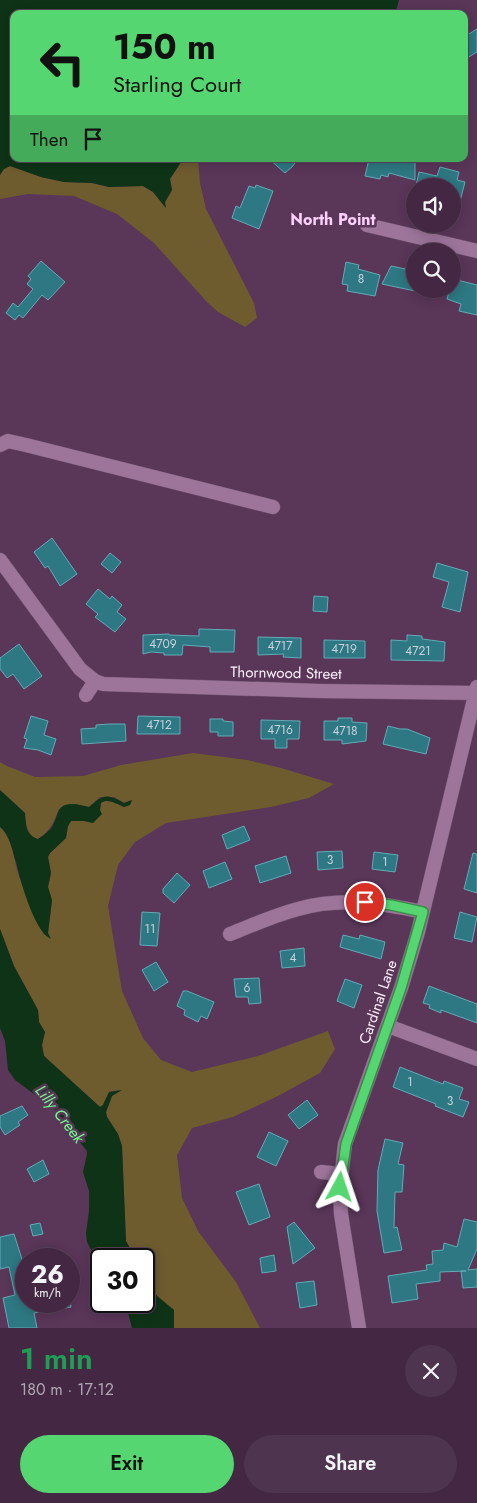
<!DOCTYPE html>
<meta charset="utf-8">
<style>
body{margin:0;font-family:Jost,sans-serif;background:#4e344e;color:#f1f3f6;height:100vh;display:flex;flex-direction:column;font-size:19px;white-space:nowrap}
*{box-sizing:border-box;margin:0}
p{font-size:16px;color:#afa6b2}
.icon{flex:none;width:28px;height:28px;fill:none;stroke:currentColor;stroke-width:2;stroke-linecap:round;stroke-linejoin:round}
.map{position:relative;height:1328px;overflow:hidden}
.details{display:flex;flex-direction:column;background:#442843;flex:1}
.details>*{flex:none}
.banner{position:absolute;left:10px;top:10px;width:458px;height:152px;border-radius:10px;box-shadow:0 2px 12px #0003,0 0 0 1px #5c445c;background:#55d671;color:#111;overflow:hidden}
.controls{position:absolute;left:406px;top:178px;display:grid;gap:10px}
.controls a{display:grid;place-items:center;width:55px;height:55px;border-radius:50%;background:#442843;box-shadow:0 2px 12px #0003,0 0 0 1px #5c445c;font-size:25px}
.speed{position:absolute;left:15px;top:1248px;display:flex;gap:10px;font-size:25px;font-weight:700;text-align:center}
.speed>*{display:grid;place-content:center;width:65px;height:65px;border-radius:50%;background:#442843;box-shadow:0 2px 12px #0003,0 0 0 1px #5c445c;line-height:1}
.speed small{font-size:12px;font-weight:400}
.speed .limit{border:2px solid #111;border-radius:8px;background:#fff;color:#111}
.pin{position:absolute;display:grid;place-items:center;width:42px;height:42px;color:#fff;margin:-21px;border:2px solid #fff;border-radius:50%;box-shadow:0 1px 5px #0007}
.me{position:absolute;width:55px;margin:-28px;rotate:5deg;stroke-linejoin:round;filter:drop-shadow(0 0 4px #0008)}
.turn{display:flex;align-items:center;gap:18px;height:105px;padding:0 20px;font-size:22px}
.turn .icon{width:65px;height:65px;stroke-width:2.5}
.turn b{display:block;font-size:35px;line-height:42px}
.then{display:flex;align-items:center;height:48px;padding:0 20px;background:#0003;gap:10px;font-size:19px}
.round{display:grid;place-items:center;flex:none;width:52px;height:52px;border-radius:26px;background:#4e344e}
.overview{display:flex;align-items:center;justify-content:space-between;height:85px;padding:0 20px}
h1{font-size:30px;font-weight:600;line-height:38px;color:#1e9e55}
.cta{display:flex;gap:10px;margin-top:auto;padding:10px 20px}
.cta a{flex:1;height:58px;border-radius:30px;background:#55d671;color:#111;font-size:20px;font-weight:600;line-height:58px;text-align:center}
.cta a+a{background:#4e344e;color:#f1f3f6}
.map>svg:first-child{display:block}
.green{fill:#6e5c2f}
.water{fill:#0e3316}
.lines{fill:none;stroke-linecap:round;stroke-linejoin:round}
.stream{stroke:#0e3316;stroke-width:4}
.building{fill:#2d7882;stroke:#63abb6}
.minor-casing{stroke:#705370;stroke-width:15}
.minor{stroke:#9d759b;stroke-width:14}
.route-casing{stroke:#378b49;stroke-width:12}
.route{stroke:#55d671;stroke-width:9}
.labels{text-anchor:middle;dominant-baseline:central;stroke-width:5;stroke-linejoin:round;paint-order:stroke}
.number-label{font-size:12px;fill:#cad2de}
.street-label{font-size:15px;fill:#fef0fd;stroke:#5a3659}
.neighbourhood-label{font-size:16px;font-weight:bold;fill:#fbcff9;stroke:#5a3659}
.water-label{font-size:16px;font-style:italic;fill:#6cfd8b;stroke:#5a3659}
</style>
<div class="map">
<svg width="477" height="1328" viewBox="0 0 477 1328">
<rect width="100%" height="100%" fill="#5a3659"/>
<!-- green -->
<path class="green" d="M183,159H198L200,183L206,209L254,303L257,318L245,327L218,312L206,301L154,243L117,214L74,196L28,194L0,199V175L4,169L10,166L41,177L64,182L92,183L109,187L143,186L153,192L165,207V202L172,190L170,179Z
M193,753L247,760L281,768L334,784L309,798L271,807L166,823L135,842L118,865L108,906L122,991L143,1038L161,1060L192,1072L258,1056L328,1031L335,1049L320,1073L278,1096L233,1117L192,1128L177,1155L182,1198L198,1231L236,1282L260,1328H174V1310L157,1296L144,1272V1259H136L126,1241L122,1146L118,1134L107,1117L106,1112L112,1096L120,1090L109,1092L103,1105L100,1107L44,1056L42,1045L45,1032L39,1022L38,1010L14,966L0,929V827C15,840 13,864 21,881C30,900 41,919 50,938L48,933L52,901L48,887L51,873L48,857L50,853L66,838L68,826L71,821H84L93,823L100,810L101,803C108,798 117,804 124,807L131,800L124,803L114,797H100L89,807L73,804L59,809C54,822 50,831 38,839L31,837L26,828L25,813L0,790V762L7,766L35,777L83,776L121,765Z"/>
<!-- water -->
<path class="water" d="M0,0H399L395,14H14V159H183L170,179L172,190L165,202L166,208L153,192L143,186L109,187L92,183L64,182L41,177L10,166L4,169L0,175Z
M0,790L25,813C26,825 26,835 38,839C44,835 50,831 53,825C59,814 56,804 73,804C78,804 84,806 89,807C103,795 106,793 124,803L132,800L130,805L124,807C116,804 108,798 101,803L100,810L102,814L93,823L84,821H71L68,826L66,838L50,853L48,857L51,873L48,887L52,900L48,933L51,939C48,937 44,935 42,931C30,914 21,883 16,862C12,850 10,835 0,827Z
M0,929L14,966L38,1010L39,1022L45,1032L42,1045L44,1056L100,1107L103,1105L109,1092L122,1090L112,1096L106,1112L107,1117L118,1134L122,1146L126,1241L136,1259H101V1269L87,1242L86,1233L89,1211V1191L83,1172L87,1154L85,1138L58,1112L15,1080L8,1070L5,1041L0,1028Z
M144,1272L157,1296L174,1310V1328H132L128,1313L120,1301H144Z"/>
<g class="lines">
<!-- stream -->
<path class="stream" d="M61,1114L87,1148"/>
</g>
<!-- building -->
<path class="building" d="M477,29V52L464,60V37Z
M269,159H298L292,167L285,173Z
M369,159H405L415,161V180L389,173L388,177L381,175L380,179L365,176Z
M440,167L459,172L457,180L465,182L457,213L452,212V186H416L419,172L437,176Z
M256,185L273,191L259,229L232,218L236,206L240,208L249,186L255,188Z
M41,261L65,282L48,300L42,295L23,318L19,315L15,320L6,313L13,303L18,307L33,289L27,284L31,279L28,276Z
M346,262L359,265L358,269L380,275L375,296L347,291L348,285L342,284Z
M391,266L415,271V291L382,284Z
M453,279L477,285V315L459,311L461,304L447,299L450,289H452Z
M52,538L77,574L60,586L48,566L45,568L34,552Z
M110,553L121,562L112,573L101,564Z
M437,563L468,572L460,612L442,607L449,582L433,577Z
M98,589L110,599L112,596L122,605L117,612L126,619L115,632L95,617L98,614L86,604Z
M314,596L328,597L327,612L313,611Z
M199,629L235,630L234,652H210V647L183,645L182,655H164V653L151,652L143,654V635L169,634V635L199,636Z
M407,635L422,636V639L445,642L444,661L391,660V640L407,641Z
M258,637L301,638V658L283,657L284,654L258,655Z
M324,640L365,641V658H324Z
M19,644L42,676L24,689L13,674L7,678L0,669V658Z
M31,716L48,721L44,735L56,739L51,755L38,750L24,748L27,739L24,738Z
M138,716L180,717V734H137Z
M338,718H352V722L367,723L366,741L342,744V740H324V721H338Z
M210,719H223V721L233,722V736H218V732H210Z
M261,720L300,721L299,739H287V748H275V739H261Z
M109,724H125L126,741L82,744L81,729L96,728V725Z
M388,726L400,729H407L430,738L426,754L383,744Z
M244,826L250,840L227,849L222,835Z
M342,851L343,868L318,870L317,852Z
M374,852L398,855L395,872L372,869Z
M473,853L477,854V893L464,889Z
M286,856L291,873L260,883L255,866Z
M225,862L232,879L209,888L203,871Z
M177,873L190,885L174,903L163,893V889Z
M142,912L160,913L157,946L140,945Z
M460,912L477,917L472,942L454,938Z
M343,935L359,939L360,935L385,942L381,959L340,947Z
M304,948L305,966L282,968L280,951Z
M156,962L168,982L154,991L142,970Z
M259,978L261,1003L249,1004L248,997H236L234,979Z
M345,979L362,985L354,1008L337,1001Z
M429,986L477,1004V1023L441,1010V1013L429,1008L430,1005L423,1003Z
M183,991H187L214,1002L207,1019L201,1016L198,1022L184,1015L185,1010L177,1006Z
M400,1067L443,1084L444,1081L463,1088L459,1099L469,1102L463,1117L435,1106L436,1104L393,1087Z
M307,1100L318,1115L299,1129L288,1115Z
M22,1106L28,1115L18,1122L20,1125L5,1135L0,1127V1116Z
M269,1132L288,1141L276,1166L257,1157Z
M385,1139L403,1143L398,1164L404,1165L402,1192H395L394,1228L397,1227L402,1250L384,1253L377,1211L378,1170Z
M43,1160L49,1174L34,1182L27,1169Z
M259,1184L270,1217L249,1225L236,1192Z
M464,1219L477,1222V1249L468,1270L477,1269V1287L463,1288L461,1271H466L440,1272V1281L416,1284L418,1299L392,1303L388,1276L427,1270L426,1265L433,1264L432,1251L443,1250L444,1243L457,1247Z
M294,1222L315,1248L293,1264L287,1227Z
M40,1223L43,1234L33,1236L30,1225Z
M14,1234L26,1272V1301H70L71,1307L34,1313L37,1328H9L3,1298L15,1295L9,1267L0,1269V1237Z
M274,1255L276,1271L262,1273L260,1258Z
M314,1281L317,1305L300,1308L296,1283Z"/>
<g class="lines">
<defs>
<path id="minor" d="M367,225L477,251
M0,445L8,441L26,445L273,507
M0,560L80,669L95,681L103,684L320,691L477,693
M86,695L95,681
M230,934C253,925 275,915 298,909C340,897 382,903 423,912
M388,1026L477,1059
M321,1172L341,1174
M359,1328L341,1214L340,1187L345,1144L401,988L418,932L477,687"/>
</defs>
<!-- minor casing -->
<use href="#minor" class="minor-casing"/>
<!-- minor -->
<use href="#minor" class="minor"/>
</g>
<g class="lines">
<defs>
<path id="route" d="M340,1187L346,1144L401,988L423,912L391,905L365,902"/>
</defs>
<!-- route casing -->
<use href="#route" class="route-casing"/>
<!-- route -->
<use href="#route" class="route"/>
</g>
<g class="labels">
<!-- number labels -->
<g class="number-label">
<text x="361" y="279">8</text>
<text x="163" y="644">4709</text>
<text x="280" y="646">4717</text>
<text x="344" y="649">4719</text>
<text x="418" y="651">4721</text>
<text x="159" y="725">4712</text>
<text x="280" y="730">4716</text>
<text x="345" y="731">4718</text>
<text x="330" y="860">3</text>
<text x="385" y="862">1</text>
<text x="150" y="929">11</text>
<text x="293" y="958">4</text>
<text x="247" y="988">6</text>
<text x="410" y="1082">1</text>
<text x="450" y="1101">3</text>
</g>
<!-- street labels -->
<g class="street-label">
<text transform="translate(286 673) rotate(1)">Thornwood Street</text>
<text transform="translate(378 1002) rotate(-71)">Cardinal Lane</text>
</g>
<!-- neighbourhood labels -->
<g class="neighbourhood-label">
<text x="333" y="219">North Point</text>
</g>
<!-- water labels -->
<g class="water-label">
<text transform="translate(60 1114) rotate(52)">Lilly Creek</text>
</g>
</g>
</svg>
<div class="controls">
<a><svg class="icon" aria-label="sound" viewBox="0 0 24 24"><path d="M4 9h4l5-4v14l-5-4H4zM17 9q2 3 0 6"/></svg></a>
<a><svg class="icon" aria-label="search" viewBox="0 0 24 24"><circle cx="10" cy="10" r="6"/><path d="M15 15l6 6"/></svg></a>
</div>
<div class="speed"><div>26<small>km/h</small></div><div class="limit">30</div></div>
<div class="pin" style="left:365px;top:902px;background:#d93025"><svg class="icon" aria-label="arrive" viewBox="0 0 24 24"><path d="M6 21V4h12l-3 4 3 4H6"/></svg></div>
<svg class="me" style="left:340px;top:1187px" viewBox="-20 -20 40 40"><path d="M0-17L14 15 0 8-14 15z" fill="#55d671" stroke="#fff" stroke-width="4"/></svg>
<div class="banner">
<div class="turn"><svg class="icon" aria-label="left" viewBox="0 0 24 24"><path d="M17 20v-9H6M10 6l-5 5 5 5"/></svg><div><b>150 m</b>Starling Court</div></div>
<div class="then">Then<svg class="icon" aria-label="arrive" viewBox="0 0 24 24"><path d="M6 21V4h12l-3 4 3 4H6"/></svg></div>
</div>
</div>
<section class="details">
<div class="overview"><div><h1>1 min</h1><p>180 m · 17:12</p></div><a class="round"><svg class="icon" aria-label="close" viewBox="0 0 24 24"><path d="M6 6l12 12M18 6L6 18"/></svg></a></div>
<div class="cta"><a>Exit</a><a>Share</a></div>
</section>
